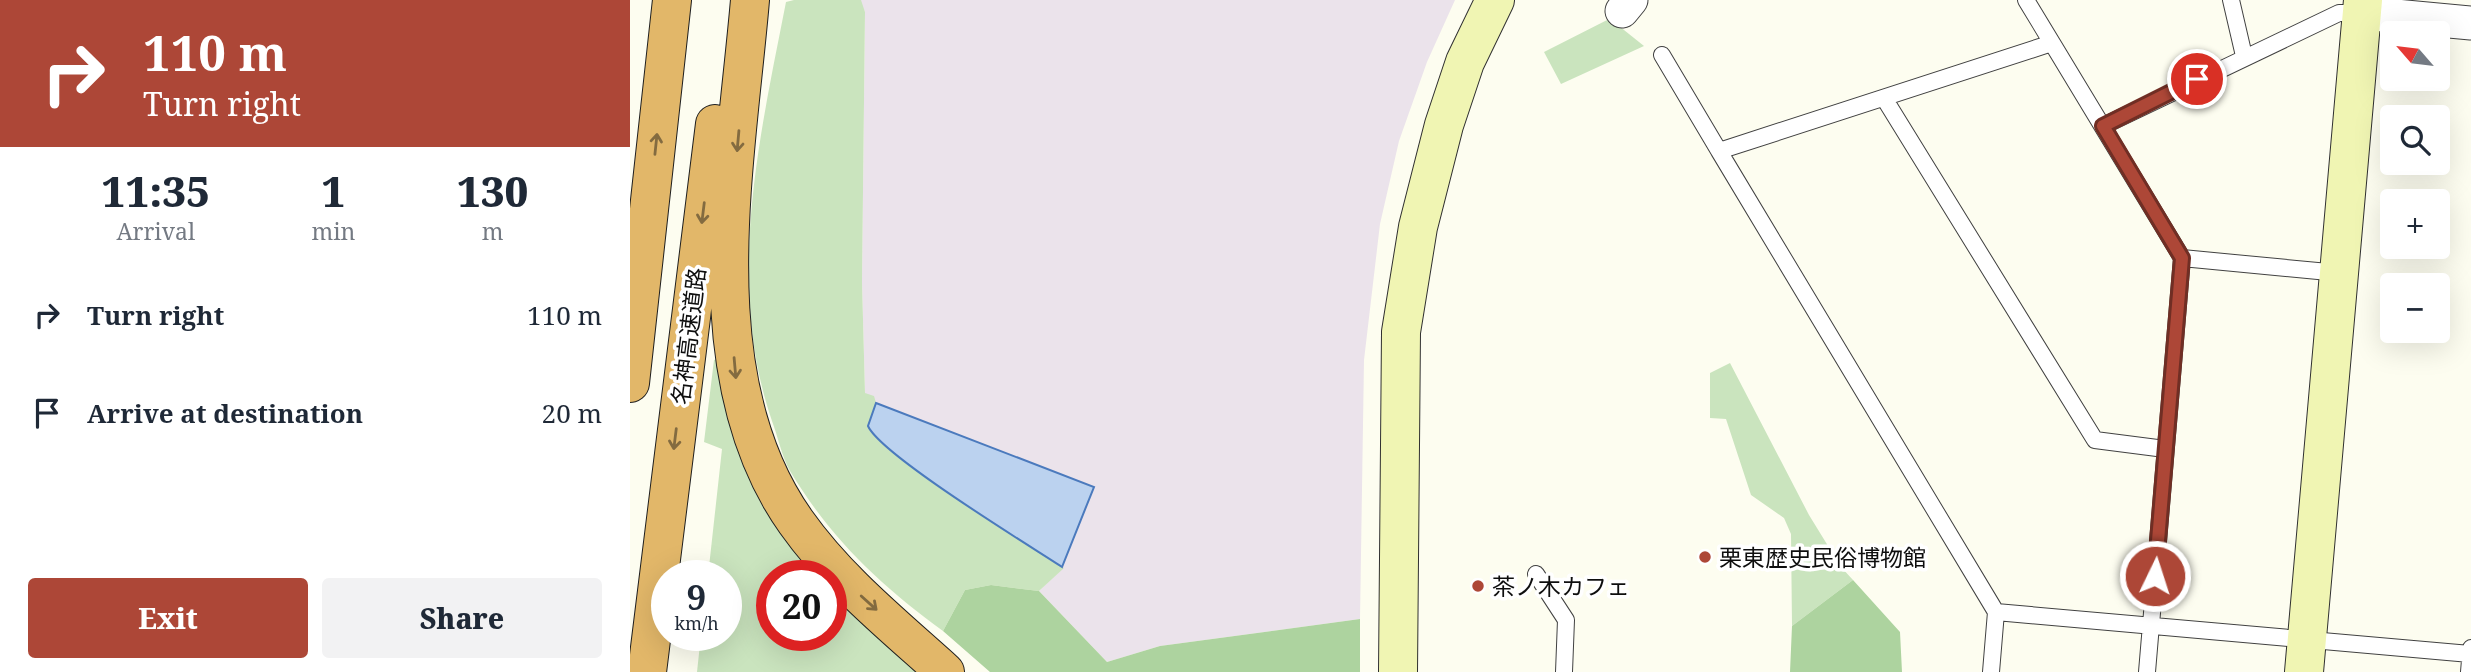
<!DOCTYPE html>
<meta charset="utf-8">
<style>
body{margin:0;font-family:"Noto Serif","Noto Sans JP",serif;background:#f2f2f3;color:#1f2937;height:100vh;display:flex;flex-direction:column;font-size:26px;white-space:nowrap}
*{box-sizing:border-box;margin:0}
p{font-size:23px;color:#747a83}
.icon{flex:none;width:38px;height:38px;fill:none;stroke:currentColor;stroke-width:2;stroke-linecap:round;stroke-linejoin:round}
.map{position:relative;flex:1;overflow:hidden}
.panel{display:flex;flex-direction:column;background:#fff;width:630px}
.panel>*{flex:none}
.hud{background:#ad4737;color:#fff;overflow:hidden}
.needle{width:46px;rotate:298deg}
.fabs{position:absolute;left:1750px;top:21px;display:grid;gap:14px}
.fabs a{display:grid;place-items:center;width:70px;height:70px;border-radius:7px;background:#fff;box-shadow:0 7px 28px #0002;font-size:35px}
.speed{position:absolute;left:21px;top:560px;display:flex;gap:14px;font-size:35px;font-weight:700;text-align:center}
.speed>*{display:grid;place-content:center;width:91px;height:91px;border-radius:50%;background:#fff;box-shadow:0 7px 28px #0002;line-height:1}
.speed small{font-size:18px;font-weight:400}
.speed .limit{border:10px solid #d22;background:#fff;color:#111}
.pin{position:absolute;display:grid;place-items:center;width:60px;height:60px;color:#fff;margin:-30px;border:4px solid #fff;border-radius:50%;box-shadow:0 2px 7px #0007}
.me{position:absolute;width:77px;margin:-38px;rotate:4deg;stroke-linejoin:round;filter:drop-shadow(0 0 5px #0008)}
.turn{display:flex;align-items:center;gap:24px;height:147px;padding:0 28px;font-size:32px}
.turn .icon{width:91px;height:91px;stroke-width:2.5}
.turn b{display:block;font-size:49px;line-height:60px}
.eta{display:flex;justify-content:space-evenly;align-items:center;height:119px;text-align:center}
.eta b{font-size:42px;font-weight:800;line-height:49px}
.action{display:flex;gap:14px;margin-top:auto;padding:14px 28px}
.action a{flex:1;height:80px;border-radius:7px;background:#ad4737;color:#fff;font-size:28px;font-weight:800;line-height:80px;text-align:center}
.action a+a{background:#f2f2f3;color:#1f2937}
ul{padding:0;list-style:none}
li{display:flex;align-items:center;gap:21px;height:98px;padding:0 28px}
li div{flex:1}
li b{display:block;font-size:26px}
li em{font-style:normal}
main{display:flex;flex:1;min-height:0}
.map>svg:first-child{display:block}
.industrial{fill:#ebe3eb}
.green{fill:#cae4be}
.forest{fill:#add39f}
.water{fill:#bbd2ef;stroke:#4b7abd;stroke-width:2}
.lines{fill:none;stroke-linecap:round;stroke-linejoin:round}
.lane-casing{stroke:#414141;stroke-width:18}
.street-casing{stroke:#414141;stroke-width:35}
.secondary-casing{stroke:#303030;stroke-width:40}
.highway-casing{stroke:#1f1f1f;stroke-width:40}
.lane{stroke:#fff;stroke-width:16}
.street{stroke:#fff;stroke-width:33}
.secondary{stroke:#f0f5b3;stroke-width:38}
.highway{stroke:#e2b769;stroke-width:38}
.oneway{stroke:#836b40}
.route-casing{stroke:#702e24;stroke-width:18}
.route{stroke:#ad4737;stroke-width:12}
.poi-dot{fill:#ad4737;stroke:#fff;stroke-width:2.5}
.labels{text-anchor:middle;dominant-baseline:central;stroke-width:7;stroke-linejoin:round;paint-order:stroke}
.street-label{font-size:23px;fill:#0e0e0e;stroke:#fff}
.poi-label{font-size:23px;fill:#0e0e0e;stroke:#fff;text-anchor:start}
</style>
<main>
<section class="panel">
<div class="hud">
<div class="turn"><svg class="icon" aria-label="right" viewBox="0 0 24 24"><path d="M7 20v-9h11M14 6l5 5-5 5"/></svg><div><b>110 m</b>Turn right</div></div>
</div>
<div class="eta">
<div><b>11:35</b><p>Arrival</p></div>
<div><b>1</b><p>min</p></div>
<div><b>130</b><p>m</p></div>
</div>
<ul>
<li><svg class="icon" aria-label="right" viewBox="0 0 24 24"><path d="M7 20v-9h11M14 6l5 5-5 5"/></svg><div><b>Turn right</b></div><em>110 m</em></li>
<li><svg class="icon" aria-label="arrive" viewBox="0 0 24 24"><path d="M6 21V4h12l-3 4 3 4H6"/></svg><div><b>Arrive at destination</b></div><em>20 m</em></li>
</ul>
<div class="action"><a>Exit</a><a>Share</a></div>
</section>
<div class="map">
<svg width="1841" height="672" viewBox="0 0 1841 672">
<rect width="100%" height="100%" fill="#fdfdf0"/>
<!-- industrial -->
<path class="industrial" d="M229,0H825L797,62L769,141L750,224L734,360L730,619L530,646L477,662L409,591L433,568L277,464L235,393L232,282L235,12Z"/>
<!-- green -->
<path class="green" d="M164,0H231L235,12L232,282L235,393L244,396L246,403L238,425L277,464L434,568L409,591L361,585L335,590L313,631C250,585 201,539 160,471C152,457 148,437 142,421C95,284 129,140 156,2Z
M983,17L989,26L1014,46L931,84L914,52Z
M87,359L193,576H142V635H201V584L296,672H67L71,635H96V576H78L92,449L74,442L84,360Z
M1100,363L1179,515L1211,567L1223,580L1162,626L1161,534L1154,518L1121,495L1096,419L1080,418V373Z"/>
<!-- forest -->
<path class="forest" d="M1223,580L1270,632L1272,672H1160L1162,626Z
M361,585L409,591L477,662L530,646L730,619V672H360L313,631L335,590Z"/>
<!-- water -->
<path class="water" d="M246,403L464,487L432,567C397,544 251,455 238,426Z"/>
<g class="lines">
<defs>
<path id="lane" d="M1396,0L1422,43
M1601,0L1614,56
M1032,55L1089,151
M1254,98L1465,440L1535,449
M1473,126L1709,13H1732
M1552,258L1709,273
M906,574L936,620L934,672
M1366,612L1840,654
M1361,672L1366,612L1089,151L1422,43L1552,258L1517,672
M1839,672L1841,648"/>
<path id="street" d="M992,11L1001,0
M1733,13L1841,23"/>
<path id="secondary" d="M768,672L771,332L788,227L814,125L835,62L865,0
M1674,672L1733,0"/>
<path id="highway" d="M120,0C106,165 63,377 166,522C207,580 263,625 315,672
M0,383L42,0
M17,672L85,124"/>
</defs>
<!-- lane casing -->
<use href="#lane" class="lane-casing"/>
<!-- street casing -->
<use href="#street" class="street-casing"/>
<!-- secondary casing -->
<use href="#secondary" class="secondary-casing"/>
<!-- highway casing -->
<use href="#highway" class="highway-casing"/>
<!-- lane -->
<use href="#lane" class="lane"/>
<!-- street -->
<use href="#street" class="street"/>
<!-- secondary -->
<use href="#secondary" class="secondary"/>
<!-- highway -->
<use href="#highway" class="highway"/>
</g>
<!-- one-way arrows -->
<defs><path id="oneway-shaft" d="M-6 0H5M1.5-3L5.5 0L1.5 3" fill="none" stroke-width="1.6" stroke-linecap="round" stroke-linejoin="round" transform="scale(1.75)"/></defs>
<g class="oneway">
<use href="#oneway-shaft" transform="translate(108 141) rotate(95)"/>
<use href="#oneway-shaft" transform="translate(26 144) rotate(-84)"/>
<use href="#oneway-shaft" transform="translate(73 213) rotate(97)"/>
<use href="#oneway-shaft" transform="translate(105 368) rotate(85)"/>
<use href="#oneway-shaft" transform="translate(45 439) rotate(97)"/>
<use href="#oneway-shaft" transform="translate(239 603) rotate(42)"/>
</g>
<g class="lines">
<defs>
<path id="route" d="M1525,576L1552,258L1473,126L1567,79"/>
</defs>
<!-- route casing -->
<use href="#route" class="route-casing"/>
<!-- route -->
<use href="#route" class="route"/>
</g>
<!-- markers -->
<g class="poi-dot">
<circle cx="1075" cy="557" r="7"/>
<circle cx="848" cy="586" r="7"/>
</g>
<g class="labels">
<!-- street labels -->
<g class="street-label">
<text transform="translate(58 336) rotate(-83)">名神高速道路</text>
</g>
<!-- poi labels -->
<g class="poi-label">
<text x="1089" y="557">栗東歴史民俗博物館</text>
<text x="862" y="586">茶ノ木カフェ</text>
</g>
</g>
</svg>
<div class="fabs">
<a><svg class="needle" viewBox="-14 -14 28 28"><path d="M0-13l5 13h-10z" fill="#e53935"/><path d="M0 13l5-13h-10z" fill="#747a83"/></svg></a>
<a><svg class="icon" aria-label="search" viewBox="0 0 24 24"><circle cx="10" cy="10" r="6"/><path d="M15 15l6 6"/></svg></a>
<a>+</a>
<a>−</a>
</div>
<div class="speed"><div>9<small>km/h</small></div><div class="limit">20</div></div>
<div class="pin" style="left:1567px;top:79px;background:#d93025"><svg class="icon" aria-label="arrive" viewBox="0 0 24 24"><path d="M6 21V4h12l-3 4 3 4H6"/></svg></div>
<svg class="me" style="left:1525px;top:576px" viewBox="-20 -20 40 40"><circle r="17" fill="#ad4737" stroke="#fff" stroke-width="3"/><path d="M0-11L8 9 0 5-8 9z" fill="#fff"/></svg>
</div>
</main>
